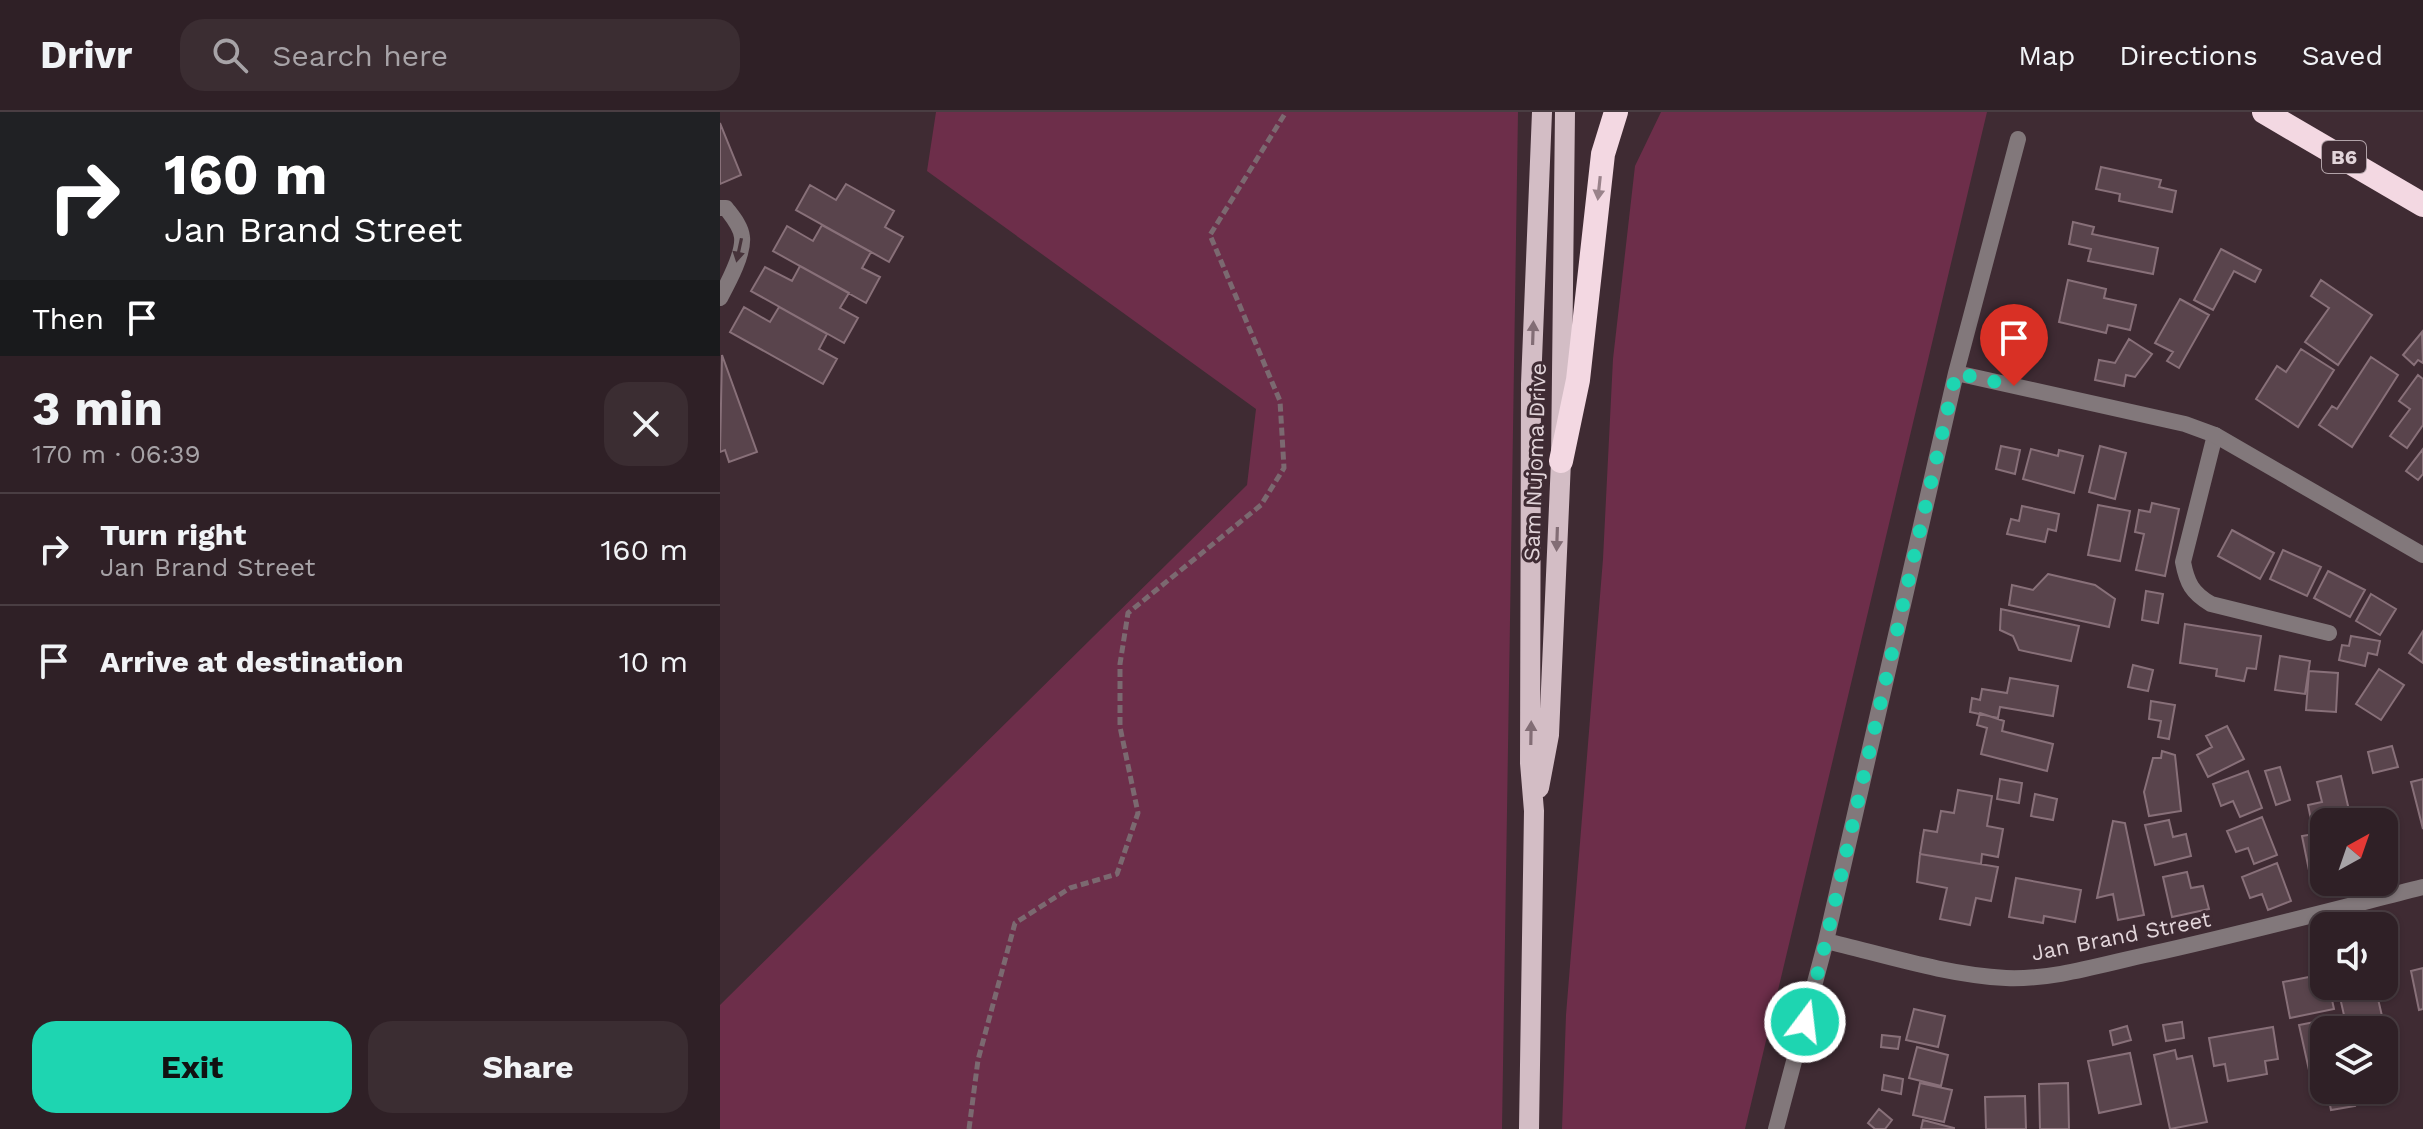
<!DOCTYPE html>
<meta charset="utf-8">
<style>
body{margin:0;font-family:"Work Sans",sans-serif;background:#3b2d32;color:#f1f3f6;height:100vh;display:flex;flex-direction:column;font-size:30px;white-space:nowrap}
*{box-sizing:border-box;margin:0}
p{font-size:26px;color:#a7a3a7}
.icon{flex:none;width:44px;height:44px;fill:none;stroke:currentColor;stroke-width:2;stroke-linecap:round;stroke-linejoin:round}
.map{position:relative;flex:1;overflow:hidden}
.side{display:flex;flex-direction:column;background:#2f2026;width:720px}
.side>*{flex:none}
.hud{background:#202124;color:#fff;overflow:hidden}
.needle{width:52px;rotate:40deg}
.controls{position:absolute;left:1590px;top:696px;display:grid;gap:16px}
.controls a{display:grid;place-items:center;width:88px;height:88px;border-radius:16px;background:#2f2026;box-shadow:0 2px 6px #0004,0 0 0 2px #4a3e43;font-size:40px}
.pin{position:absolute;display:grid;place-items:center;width:68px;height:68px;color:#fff;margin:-82px -34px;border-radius:50% 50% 50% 0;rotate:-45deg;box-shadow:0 0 8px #0007}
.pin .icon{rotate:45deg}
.me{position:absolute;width:88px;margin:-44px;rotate:15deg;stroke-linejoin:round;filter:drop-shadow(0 0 6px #0008)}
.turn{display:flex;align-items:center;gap:28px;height:168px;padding:0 32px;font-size:36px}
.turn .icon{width:104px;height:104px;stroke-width:2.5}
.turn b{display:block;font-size:56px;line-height:68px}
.then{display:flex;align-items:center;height:76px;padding:0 32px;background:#0003;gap:16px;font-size:30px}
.round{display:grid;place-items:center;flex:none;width:84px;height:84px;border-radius:24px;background:#3b2d32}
.overview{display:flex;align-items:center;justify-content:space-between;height:136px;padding:0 32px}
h1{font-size:48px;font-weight:700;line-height:60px}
.cta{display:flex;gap:16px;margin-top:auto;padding:16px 32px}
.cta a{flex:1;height:92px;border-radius:24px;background:#1ed5b1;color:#111;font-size:32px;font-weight:700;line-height:92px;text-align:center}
.cta a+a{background:#3b2d32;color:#f1f3f6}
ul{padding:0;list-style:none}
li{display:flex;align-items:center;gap:24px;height:112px;padding:0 32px;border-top:2px solid #4a3e43}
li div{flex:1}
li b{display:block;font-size:30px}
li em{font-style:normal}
header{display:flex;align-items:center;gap:48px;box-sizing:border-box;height:112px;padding:0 40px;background:#2f2026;border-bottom:2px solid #4a3e43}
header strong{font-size:38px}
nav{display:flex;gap:44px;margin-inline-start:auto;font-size:28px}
.search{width:560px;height:72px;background:#3b2d32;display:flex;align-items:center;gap:20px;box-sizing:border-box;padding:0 28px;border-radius:24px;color:#a7a3a7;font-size:30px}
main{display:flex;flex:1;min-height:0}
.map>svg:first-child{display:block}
.green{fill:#6d2e4a}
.building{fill:#59444c;stroke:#887079;stroke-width:2}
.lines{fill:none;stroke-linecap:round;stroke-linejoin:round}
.path{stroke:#7b6970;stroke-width:5;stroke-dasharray:8 4;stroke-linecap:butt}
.lane{stroke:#82787b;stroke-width:16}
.street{stroke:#82787b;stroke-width:16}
.primary{stroke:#d3bdc5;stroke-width:20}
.highway{stroke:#f3d8e2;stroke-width:24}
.oneway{fill:#99828a}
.oneway2{fill:#46333a}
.oneway3{fill:#826d75}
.route{stroke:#1ed5b1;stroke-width:14;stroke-dasharray:0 25.2}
.labels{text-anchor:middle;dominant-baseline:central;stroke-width:6;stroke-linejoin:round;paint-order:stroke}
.shield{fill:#3f2b33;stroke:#b1a2a8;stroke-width:2}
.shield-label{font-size:20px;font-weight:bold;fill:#e2d5da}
.street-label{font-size:22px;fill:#e2d5da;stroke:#3f2b33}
</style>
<header>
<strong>Drivr</strong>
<div class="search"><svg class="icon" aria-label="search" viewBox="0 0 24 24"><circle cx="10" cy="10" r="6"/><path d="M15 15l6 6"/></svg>Search here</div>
<nav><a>Map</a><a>Directions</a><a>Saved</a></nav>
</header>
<main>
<section class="side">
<div class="hud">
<div class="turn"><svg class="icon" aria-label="right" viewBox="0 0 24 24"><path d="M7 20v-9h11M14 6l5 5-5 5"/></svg><div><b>160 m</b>Jan Brand Street</div></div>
<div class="then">Then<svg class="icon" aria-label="arrive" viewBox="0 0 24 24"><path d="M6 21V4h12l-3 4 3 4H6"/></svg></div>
</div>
<div class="overview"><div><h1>3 min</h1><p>170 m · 06:39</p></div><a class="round"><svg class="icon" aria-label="close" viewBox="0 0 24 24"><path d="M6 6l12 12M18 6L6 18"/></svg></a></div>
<ul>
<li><svg class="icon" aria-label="right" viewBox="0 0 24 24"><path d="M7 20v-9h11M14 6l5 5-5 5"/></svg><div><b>Turn right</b><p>Jan Brand Street</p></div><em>160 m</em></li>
<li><svg class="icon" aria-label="arrive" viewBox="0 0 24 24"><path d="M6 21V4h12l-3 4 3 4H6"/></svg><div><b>Arrive at destination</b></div><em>10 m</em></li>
</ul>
<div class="cta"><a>Exit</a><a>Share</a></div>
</section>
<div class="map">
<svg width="1703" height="1017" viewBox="0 0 1703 1017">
<rect width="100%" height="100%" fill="#3f2b33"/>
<!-- green -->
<path class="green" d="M216,0H798L782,1017H0V893L527,373L536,297L207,59Z
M941,0H1267L1025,1017H842L846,903L883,447L893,247L915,54Z"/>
<!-- building -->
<path class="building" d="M0,11L21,63L0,72Z
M1381,55L1441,68L1439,75L1456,79L1452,100L1399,89L1400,82L1376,77Z
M126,72L174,99L165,115L183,125L169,150L76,98L90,73L116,88Z
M1353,110L1374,115L1372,122L1438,136L1433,162L1368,149L1371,137L1349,132Z
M102,113L151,140L142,156L160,165L146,191L53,139L67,114L93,129Z
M1501,137L1541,158L1535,170L1514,159L1493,198L1474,188Z
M80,154L129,181L120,196L138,206L124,231L31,179L45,155L72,169Z
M1348,168L1386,177L1384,186L1416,193L1410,218L1388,213L1386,221L1339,210Z
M1601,168L1652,203L1618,253L1585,230L1609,196L1591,184Z
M1460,187L1489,203L1459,256L1447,249L1453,240L1435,231Z
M24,195L50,210L59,195L107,222L99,237L117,247L103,272L10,220Z
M1702,220L1703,251L1698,248L1694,253L1683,243Z
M1409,227L1432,242L1415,265L1406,263L1404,274L1375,268L1379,248L1395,251Z
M1581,237L1614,258L1578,315L1536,287L1557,254L1566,260Z
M2,243L37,340L9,350L5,338L0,340Z
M1651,245L1678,263L1632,335L1599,313L1612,294L1617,297Z
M1698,263L1703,267V313L1687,336L1670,324L1690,297L1679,289Z
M1281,334L1300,338L1295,362L1276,357Z
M1380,334L1406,341L1395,387L1369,380Z
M1311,337L1338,344L1339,338L1363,344L1354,381L1303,367Z
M1703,337V362L1698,368L1686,359Z
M1432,391L1459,397L1445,464L1416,458L1424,422L1415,420L1419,398L1430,400Z
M1378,393L1410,399L1400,449L1368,443Z
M1302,394L1339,402L1336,419L1328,417L1325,430L1287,422L1291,407L1299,409Z
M1512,418L1554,441L1540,467L1498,444Z
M1563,438L1601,455L1587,484L1550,467Z
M1608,459L1645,478L1630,505L1594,486Z
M1328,462L1375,473L1395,487L1389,515L1289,493L1292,473L1313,478Z
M1426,479L1443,482L1438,511L1422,508Z
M1651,482L1676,497L1660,523L1636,509Z
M1281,497L1359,514L1351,549L1299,538L1293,524L1280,518Z
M1465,512L1541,524L1536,557L1527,556L1524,569L1496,564L1497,557L1460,551Z
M1703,519V551L1689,541Z
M1631,524L1660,529L1657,543L1648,541L1645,554L1619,548L1622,533L1629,534Z
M1560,544L1590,549L1585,582L1555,578Z
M1413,553L1433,558L1428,579L1408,575Z
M1659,557L1684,573L1661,608L1636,592Z
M1589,559L1618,561L1616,600L1586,598Z
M1290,566L1338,574L1333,604L1280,595L1278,606L1250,600L1252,586L1260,588L1262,577L1287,581Z
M1431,589L1455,593L1449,627L1438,625L1441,609L1429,607Z
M1260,601L1284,609L1282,619L1333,632L1327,659L1261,642L1267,616L1257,613Z
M1507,614L1524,647L1488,665L1477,643L1492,635L1486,624Z
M1672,634L1678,655L1653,661L1648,640Z
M1442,639L1455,643L1461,699L1429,704L1424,680L1433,646H1441Z
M1560,655L1570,688L1556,693L1545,659Z
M1528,659L1542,696L1520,705L1513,689L1501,694L1493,672Z
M1621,664L1629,698L1640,696L1643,710H1604V765L1591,768L1582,724L1594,722L1588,693L1602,690L1597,670Z
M1280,667L1302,671L1299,691L1277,687Z
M1703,667V717L1691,670Z
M1238,678L1272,684L1267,714L1283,717L1278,745L1262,742L1261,752L1200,742L1204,718L1217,720L1221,699L1234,701Z
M1315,682L1337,687L1333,708L1311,704Z
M1542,705L1557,743L1534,752L1528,736L1516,740L1507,719Z
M1449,708L1453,725L1466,722L1471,744L1435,753L1425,713Z
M1393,709L1405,711L1424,803L1398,808L1393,782L1377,786Z
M1200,742L1278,755L1271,789L1256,786L1250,813L1220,807L1227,776L1197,770Z
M1557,751L1571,789L1548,798L1542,782L1530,786L1522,765Z
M1467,760L1471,776L1483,774L1489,797L1452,805L1443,765Z
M1296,766L1361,778L1355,810L1324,804L1323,811L1289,805Z
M1703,856V897L1699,898L1691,859Z
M1604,862V874H1609L1614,897L1570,906L1563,870Z
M1655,874L1662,904L1626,912L1619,881Z
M1194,897L1225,904L1218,935L1186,928Z
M1615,906L1618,918H1604V955L1589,958L1579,913Z
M1462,910L1464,926L1446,929L1443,913Z
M1407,914L1411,928L1393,933L1390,919Z
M1664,914L1671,950L1664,951V918H1641Z
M1553,915L1558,947L1545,949L1547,962L1508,969L1505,952L1494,954L1489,926Z
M1162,923L1180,925L1178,937L1161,935Z
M1197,935L1228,943L1221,974L1189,966Z
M1455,938L1457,947L1472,944L1487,1010L1450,1017L1434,943Z
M1410,941L1421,992L1379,1001L1368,949Z
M1164,963L1183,967L1181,982L1162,978Z
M1200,971L1232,978L1224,1010L1193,1003Z
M1348,971L1349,1017H1320L1319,972Z
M1607,978H1632L1635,994L1611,998Z
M1305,984L1306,1017H1266L1265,985Z
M1159,997L1172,1008L1165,1017H1155L1148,1011Z
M1203,1008L1234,1016V1017H1201Z"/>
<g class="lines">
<!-- path -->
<path class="path" d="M249,1017L258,948L295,811L350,776L397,762L418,701L400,615V552L408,501L541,393L564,356L560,289L490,123L566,0"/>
<!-- lane -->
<path class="lane" d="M1495,323L1463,450C1467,471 1472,481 1491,492L1609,521"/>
<!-- street -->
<path class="street" d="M0,96H6C12,104 21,114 22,125C24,142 8,171 0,186
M1236,261L1465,312L1495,323L1703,443
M1106,829C1165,843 1226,863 1286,866C1334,868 1383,852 1430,842C1521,822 1612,798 1703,775
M1056,1017L1106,829L1236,261L1298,27"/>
<!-- primary -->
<path class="primary" d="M819,676L829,623L841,349L845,0
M809,1017L814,699L810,651L811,272L822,0"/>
<!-- highway -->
<path class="highway" d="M1544,0L1703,93
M841,349L858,268L883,42L896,0"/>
</g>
<!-- one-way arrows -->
<defs><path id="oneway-solid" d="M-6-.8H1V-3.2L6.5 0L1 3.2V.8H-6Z" transform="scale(2)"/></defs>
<use class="oneway" href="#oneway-solid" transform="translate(879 76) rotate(96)"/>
<use class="oneway2" href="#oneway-solid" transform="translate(19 138) rotate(102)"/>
<g class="oneway3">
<use href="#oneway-solid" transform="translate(813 221) rotate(-88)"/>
<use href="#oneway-solid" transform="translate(837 427) rotate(92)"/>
<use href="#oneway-solid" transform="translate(811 621) rotate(-89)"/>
</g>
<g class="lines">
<!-- route -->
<path class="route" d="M1085,910L1106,829L1236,261L1294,274"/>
</g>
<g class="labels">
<!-- shield labels -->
<rect class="shield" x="1602" y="29" width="44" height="32" rx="6"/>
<g class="shield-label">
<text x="1624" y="45">B6</text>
</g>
<!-- street labels -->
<g class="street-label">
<text transform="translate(815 350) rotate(-88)">Sam Nujoma Drive</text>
<text transform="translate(1401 824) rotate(-11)">Jan Brand Street</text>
</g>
</g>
</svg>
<div class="controls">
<a><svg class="needle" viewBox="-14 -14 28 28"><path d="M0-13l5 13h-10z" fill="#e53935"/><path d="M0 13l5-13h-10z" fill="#a7a3a7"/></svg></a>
<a><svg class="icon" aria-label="sound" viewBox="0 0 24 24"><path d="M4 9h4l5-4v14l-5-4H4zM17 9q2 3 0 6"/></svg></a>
<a><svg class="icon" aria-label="layers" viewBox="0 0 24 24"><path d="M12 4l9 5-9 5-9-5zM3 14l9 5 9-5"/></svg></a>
</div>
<div class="pin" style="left:1294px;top:274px;background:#d93025"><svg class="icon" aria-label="arrive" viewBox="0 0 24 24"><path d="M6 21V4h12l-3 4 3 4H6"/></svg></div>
<svg class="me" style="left:1085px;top:910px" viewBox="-20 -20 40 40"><circle r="17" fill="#1ed5b1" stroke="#fff" stroke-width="3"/><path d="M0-11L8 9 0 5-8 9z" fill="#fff"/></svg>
</div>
</main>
